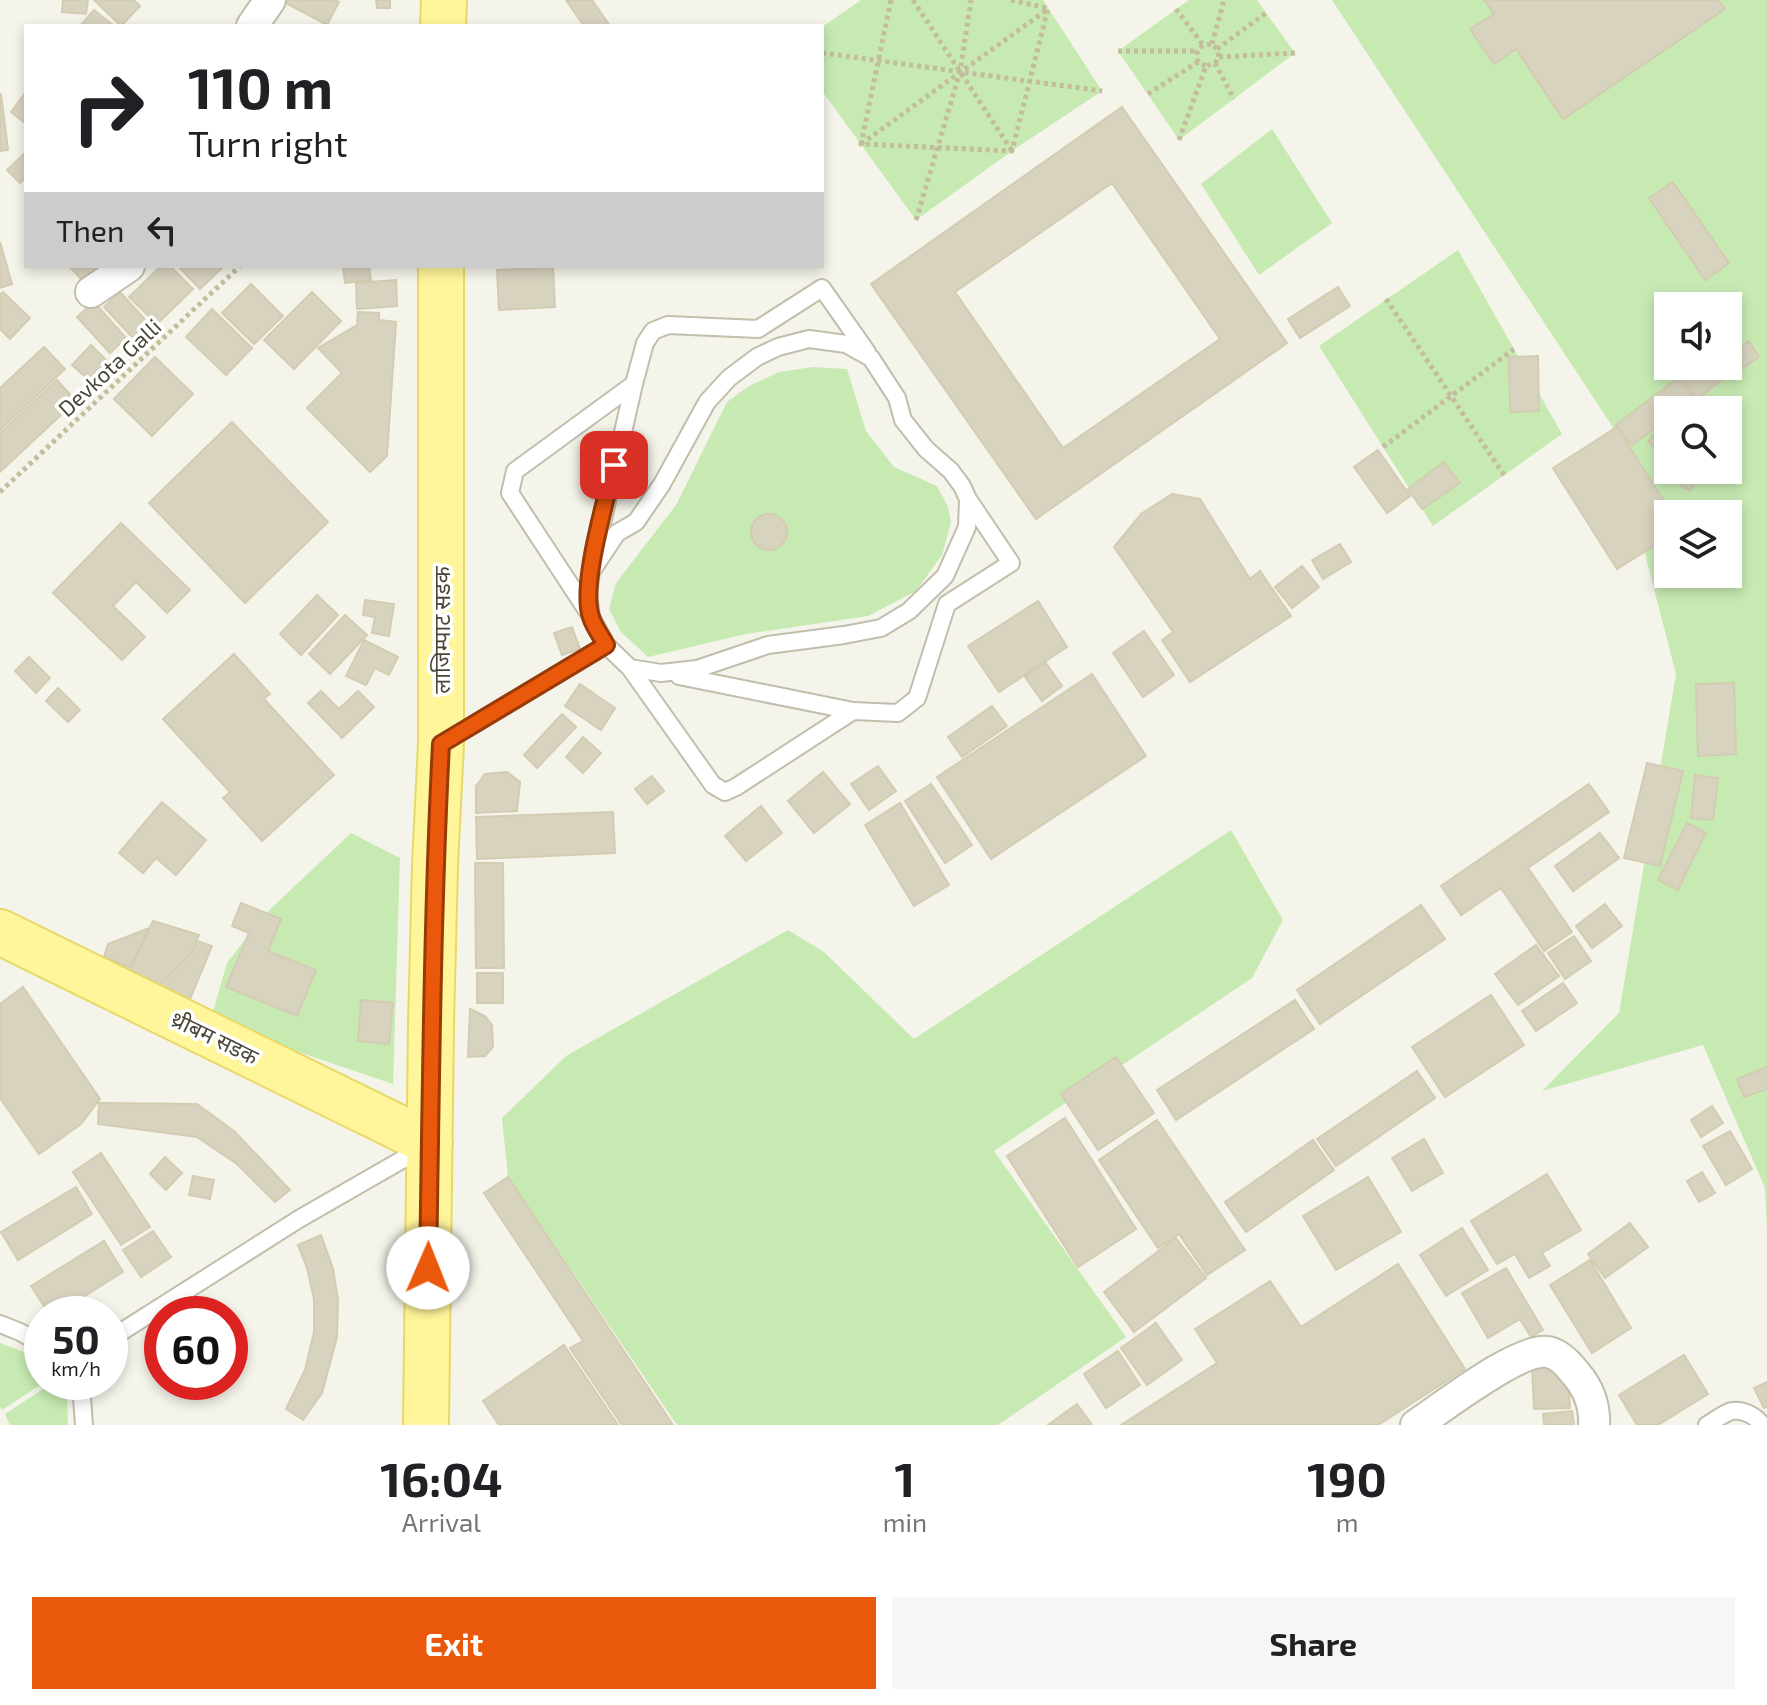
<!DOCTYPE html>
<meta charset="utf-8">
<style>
body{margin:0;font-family:"Exo 2","Noto Sans Devanagari",sans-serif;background:#f6f6f6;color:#202124;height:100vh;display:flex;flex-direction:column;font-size:30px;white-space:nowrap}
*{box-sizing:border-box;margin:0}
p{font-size:26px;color:#757577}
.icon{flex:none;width:44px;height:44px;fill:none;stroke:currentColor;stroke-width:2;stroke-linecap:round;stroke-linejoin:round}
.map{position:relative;height:1425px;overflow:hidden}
.details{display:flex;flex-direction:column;background:#fff;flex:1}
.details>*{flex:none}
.top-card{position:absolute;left:24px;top:24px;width:800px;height:244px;border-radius:0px;box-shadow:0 4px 12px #0003;background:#fff;color:#202124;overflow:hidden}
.buttons{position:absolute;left:1654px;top:292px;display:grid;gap:16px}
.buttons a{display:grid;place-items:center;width:88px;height:88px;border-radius:0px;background:#fff;box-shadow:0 4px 12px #0003;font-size:40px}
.speed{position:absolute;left:24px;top:1296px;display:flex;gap:16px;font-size:40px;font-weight:700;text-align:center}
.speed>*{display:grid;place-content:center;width:104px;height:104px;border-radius:50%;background:#fff;box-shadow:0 4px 12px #0003;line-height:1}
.speed small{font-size:20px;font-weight:400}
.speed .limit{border:12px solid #d22;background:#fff;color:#111}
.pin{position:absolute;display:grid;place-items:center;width:68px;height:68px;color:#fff;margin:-34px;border-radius:16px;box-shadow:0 4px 12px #0006}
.me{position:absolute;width:88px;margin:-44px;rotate:1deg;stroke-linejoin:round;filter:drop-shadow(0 0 6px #0008)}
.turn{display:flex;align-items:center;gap:28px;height:168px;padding:0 32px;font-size:36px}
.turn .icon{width:104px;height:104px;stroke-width:2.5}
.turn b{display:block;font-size:56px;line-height:68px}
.then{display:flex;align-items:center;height:76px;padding:0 32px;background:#0003;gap:16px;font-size:30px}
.eta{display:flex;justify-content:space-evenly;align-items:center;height:136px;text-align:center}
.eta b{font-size:48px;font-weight:700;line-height:56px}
.primary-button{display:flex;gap:16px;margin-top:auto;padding:16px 32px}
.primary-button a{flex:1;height:92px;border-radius:0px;background:#ea580c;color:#fff;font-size:32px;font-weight:700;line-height:92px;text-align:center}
.primary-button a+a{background:#f6f6f6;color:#202124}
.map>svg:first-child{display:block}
.green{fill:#c7eab2;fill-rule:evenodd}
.building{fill:#d8d3bf;stroke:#d3ccb2;stroke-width:2;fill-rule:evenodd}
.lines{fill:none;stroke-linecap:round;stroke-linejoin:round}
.lane-casing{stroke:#c1beac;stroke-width:20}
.street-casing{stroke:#c1beac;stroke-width:34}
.primary-casing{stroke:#e8d966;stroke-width:48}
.path{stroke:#c4bd9d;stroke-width:5;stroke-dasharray:4 4;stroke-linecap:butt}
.lane{stroke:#fff;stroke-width:16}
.street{stroke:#fff;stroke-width:30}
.primary{stroke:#fff59a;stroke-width:44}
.route-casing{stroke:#983908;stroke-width:20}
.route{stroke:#ea580c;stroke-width:14}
.labels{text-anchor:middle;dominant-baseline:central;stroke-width:7;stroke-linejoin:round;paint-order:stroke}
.street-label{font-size:22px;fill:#4a4638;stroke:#fff}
</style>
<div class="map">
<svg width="1767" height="1425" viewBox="0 0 1767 1425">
<rect width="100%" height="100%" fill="#f5f4ea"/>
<!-- green -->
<path class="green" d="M861,0H1043L1102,91L1012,151L916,220L822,91V27Z
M1189,0H1257L1295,53L1179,140L1118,51Z
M1332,0H1767V1235L1765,1188L1703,1045L1542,1091L1619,1013L1676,674L1612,426ZM1668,306H1728V366H1668ZM1668,410H1728V470H1668ZM1668,514H1728V574H1668Z
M1272,129L1332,223L1259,275L1201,184Z
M1458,250L1562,434L1433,526L1319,346Z
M813,367L847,369L866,431L894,467L937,486L948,507L951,523L942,555L916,591L868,616L746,634L648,657L621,632L609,609L616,583L676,505L727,402L749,386L779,372Z
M1231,830L1283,920L1252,978L994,1151L1126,1337L998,1425H677L508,1177L502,1118L566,1056L788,930L824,952L914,1039Z
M351,833L400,858L393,1084L210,1022L227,963L263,916Z
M0,1343L40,1358V1385L2,1410L0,1407Z
M43,1389L67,1397L68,1425H10L5,1414Z"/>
<!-- building -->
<path class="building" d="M63,0H88L86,14L62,12Z
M94,0H134L140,6L121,26Z
M285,0H335L339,2L327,25L284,2Z
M376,0H390V8H377Z
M566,0H592L610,26H584Z
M1484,0H1718L1725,9L1563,119L1516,49L1494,64L1470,29L1494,14Z
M94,10L114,26H80Z
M26,92V124L11,112Z
M1,94L8,150L0,151V94Z
M1122,107L1287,343L1036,519L871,284ZM1112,183L1220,339L1063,448L955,292Z
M25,153L26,177L20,183L7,170Z
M1673,182L1729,263L1705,280L1649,198Z
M0,242L12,284L0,288Z
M72,266H107L87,285L70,267Z
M161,266H170L193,289L157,324L129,297Z
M178,266H224L200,289Z
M343,266H369L371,280L345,283Z
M553,267L555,307L499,310L497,270Z
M396,280L397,306L357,309L356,283Z
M251,284L283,316L254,344L222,313Z
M1338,287L1350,306L1300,338L1288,319Z
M3,292L30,318L10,339L0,329V295Z
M120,292L150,325L134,339L104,307Z
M312,292L341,321L294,369L264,340Z
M94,302L126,338L110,353L77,317Z
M212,309L252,348L226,375L186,337Z
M358,312L379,313V320L396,322L387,456L370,472L307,408L342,373L318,348L357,325Z
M1749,341L1759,357L1743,368L1733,352Z
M91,345L108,362L90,381L72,365Z
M44,347L65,369L0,430V388Z
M1728,352L1739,367L1697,399L1681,377L1696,366H1728Z
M1538,356L1539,411L1510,412L1509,357Z
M155,357L193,394L152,436L114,399Z
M1678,378L1694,398L1678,410H1668V418L1632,445L1616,425Z
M57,380L76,401L0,472V433Z
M1668,421V450L1663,456L1648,441Z
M232,422L328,522L245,603L149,503Z
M1617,427L1672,514H1668V537L1617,569L1553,468Z
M1378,450L1410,496L1387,513L1354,467Z
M1444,462L1460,483L1422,509L1408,489Z
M1668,465V470H1704L1690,491L1663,473Z
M1172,494L1200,499L1250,579L1260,571L1291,616L1190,682L1162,640L1173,632L1114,547L1141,514Z
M751 532a18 18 0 1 1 36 0a18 18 0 1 1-36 0Z
M121,523L190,590L167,613L136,582L113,606L145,637L122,660L53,593Z
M1340,544L1351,562L1323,579L1312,560Z
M1302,566L1319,587L1292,608L1275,587Z
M317,595L338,615L301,655L280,634Z
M365,600L394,604L389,636L372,633L375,617L363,615Z
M1038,601L1067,647L999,692L968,646Z
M345,615L367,635L330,674L309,654Z
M572,627L580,649L562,655L554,633Z
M1144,631L1174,675L1143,697L1113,653Z
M364,640L398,657L389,675L375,668L366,685L346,676Z
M234,654L270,694L264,699L334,775L262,841L223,798L230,792L163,719Z
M29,657L50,678L36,693L15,671Z
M1046,663L1062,686L1042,701L1025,677Z
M1092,674L1146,756L991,859L937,777Z
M1734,683L1736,754L1698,756L1696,684Z
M580,684L615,708L601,730L565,706Z
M58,688L80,710L68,722L46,701Z
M321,691L339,709L358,691L374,707L342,738L308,703Z
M992,706L1007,726L962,757L948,737Z
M562,714L576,727L537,768L524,755Z
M583,737L601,753L583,773L566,757Z
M1647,763L1683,771L1660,866L1624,858Z
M878,766L896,791L869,810L851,784Z
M507,772L520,782L517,811L476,813V786L485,774Z
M823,772L850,804L814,833L788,801Z
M1695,775L1718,778L1713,820L1691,818Z
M652,776L664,791L647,804L635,789Z
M931,784L972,845L945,863L905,801Z
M1589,784L1609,812L1528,868L1572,932L1544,951L1501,888L1461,915L1441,886Z
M162,802L206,840L176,875L156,858L143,873L119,853Z
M900,803L949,885L914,906L865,825Z
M761,806L782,833L746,861L725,836Z
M613,812L615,853L477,859L476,817Z
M1687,823L1706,833L1678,890L1658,880Z
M1600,833L1619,858L1573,891L1555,866Z
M475,863H503L504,968H476Z
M241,903L281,919L268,951L316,970L297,1016L226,987L249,933L232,926Z
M1605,904L1622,926L1592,948L1576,926Z
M1421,905L1445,939L1320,1024L1297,990Z
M153,921L199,935L192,953L157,988L127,975Z
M149,928L130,968L104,957L108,944Z
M1574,936L1591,961L1565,979L1548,953Z
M197,941L212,946L190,999L157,988L192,953Z
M1536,945L1559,976L1518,1005L1495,974Z
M477,973H503V1003H477Z
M1563,983L1577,1003L1536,1031L1522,1011Z
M23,987L100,1099L81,1124L39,1154L0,1098V1004Z
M1491,995L1524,1045L1445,1097L1412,1047Z
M361,1000L393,1003L389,1044L358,1041Z
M1295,1000L1314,1029L1176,1120L1157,1090Z
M470,1009L485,1016L492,1025L493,1047L485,1056L468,1057Z
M1116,1057L1154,1113L1098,1150L1061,1094Z
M1767,1067V1089L1744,1097L1737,1079Z
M1417,1071L1435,1098L1336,1166L1317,1139Z
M99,1103L197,1104L234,1131L290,1190L275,1202L237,1164L197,1137L98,1124Z
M1712,1106L1723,1123L1701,1137L1691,1120Z
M1065,1118L1136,1229L1078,1267L1007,1156Z
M1157,1120L1245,1250L1207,1275L1179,1234L1158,1248L1099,1160Z
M1730,1131L1752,1169L1726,1185L1703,1146Z
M1424,1139L1443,1173L1412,1191L1392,1158Z
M1313,1140L1334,1170L1246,1232L1225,1202Z
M101,1153L150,1227L121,1245L73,1172Z
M165,1157L182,1173L166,1190L150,1174Z
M1702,1172L1715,1193L1699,1202L1687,1181Z
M1547,1174L1581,1230L1542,1253L1550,1266L1529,1278L1515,1254L1497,1264L1471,1221Z
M193,1176L214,1180L210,1199L189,1195Z
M508,1177L673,1425H622L570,1348L583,1341L484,1193Z
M1368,1177L1401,1232L1336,1270L1303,1216Z
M76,1187L92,1214L18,1260L1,1232Z
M1630,1223L1648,1247L1605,1278L1588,1254Z
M1462,1228L1488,1270L1446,1296L1420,1255Z
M153,1231L171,1257L141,1277L123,1250Z
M321,1235L333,1269L338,1300L337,1337L322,1393L303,1420L286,1409L305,1370L314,1332V1299L307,1268L298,1245Z
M1176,1238L1206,1278L1134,1332L1104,1292Z
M104,1241L123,1272L56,1314H49L31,1286Z
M1590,1260L1631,1328L1592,1353L1550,1285Z
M1398,1264L1465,1369L1378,1425H1121L1217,1363L1195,1329L1270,1281L1301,1327Z
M1506,1268L1543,1330L1531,1337L1520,1319L1488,1338L1462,1293Z
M1156,1323L1182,1360L1147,1385L1121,1348Z
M564,1345L618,1425H499L483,1401Z
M1118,1351L1140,1385L1106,1408L1084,1374Z
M1684,1355L1708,1394L1658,1425H1637L1619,1395Z
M1560,1364L1568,1375L1570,1408L1534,1409L1532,1365Z
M1767,1382V1407L1764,1408L1754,1388Z
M1077,1404L1092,1425H1048Z
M1572,1411L1574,1425H1544L1543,1414Z"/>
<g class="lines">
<defs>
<path id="lane" d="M809,339L846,344L871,358L897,398L903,420L926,449L951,471L962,486L968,499L967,527L945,576L909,611L881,628L844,635L768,645L697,669L661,673L630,668L606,645L591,617L588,593L591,572L617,533L636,522L662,484L707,402L729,378L757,357L778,347Z
M593,563L634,384L645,343L653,331L668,325L758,329L822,288L867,352
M588,612L510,493L515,471L634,384
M630,668L713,785L725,792L736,787L853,711
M679,676L853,711L898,713L917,698L947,604L1011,563L968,499
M446,741L606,645
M0,1324L20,1332L42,1344
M110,1339L299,1219L426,1146
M74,1382L82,1398L84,1425
M1707,1425C1714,1421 1724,1413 1732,1411C1743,1409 1756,1416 1762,1425"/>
<path id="street" d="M252,26L270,0
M91,292L129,266
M1416,1425C1442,1408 1518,1348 1547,1352C1558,1353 1569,1365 1576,1374C1589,1389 1595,1405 1594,1425"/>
<path id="primary" d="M443,26L444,0
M0,932L430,1143
M426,1425L431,1024L435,865L441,744V266"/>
</defs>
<!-- lane casing -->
<use href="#lane" class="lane-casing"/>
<!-- street casing -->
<use href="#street" class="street-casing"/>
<!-- primary casing -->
<use href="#primary" class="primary-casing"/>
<!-- path -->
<path class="path" d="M891,0L861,144L1012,151L1048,8
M913,0L1012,151
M1011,0L1047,8
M1176,9L1203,45
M1212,44L1224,0
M1217,49L1266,13
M1118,51H1197
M822,53L1102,91
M1219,57L1295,53
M1215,63L1234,99
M1148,94L1198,62
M1179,140L1206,66L1215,63L1219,57L1217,49L1212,44L1203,45L1197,51L1198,62L1206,66
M861,144L1048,9
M916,220L960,72L971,0
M1386,299L1504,475
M1383,447L1514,349
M0,492L240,266"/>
<!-- lane -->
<use href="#lane" class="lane"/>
<!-- street -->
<use href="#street" class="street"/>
<!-- primary -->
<use href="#primary" class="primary"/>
</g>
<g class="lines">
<defs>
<path id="route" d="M428,1268C431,1093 432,919 441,744L606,645C601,636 594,627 591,617C580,586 606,500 614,465"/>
</defs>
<!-- route casing -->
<use href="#route" class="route-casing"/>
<!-- route -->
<use href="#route" class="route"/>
</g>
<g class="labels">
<!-- street labels -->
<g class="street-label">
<text transform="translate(109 367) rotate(-43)">Devkota Galli</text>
<text transform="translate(441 630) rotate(-90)">लाजिम्पाट सडक</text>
<text transform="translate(215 1037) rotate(26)">थ्रीबम सडक</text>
</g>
</g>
</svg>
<div class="buttons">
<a><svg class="icon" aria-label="sound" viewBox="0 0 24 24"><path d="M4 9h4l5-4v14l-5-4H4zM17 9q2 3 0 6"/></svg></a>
<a><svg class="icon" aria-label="search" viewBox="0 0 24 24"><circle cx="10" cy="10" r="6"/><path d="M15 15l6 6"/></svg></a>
<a><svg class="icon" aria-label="layers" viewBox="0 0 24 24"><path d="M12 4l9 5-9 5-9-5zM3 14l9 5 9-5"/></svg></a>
</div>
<div class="speed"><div>50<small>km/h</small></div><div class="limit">60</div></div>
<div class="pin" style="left:614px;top:465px;background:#d93025"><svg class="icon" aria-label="arrive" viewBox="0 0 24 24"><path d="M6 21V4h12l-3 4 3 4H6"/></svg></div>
<svg class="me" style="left:428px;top:1268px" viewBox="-20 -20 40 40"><circle r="19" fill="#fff"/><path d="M0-13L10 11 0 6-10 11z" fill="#ea580c"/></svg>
<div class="top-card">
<div class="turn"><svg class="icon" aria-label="right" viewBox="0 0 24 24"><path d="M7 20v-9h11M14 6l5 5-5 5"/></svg><div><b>110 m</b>Turn right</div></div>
<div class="then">Then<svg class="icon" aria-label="left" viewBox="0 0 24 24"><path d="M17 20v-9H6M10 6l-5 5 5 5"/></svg></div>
</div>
</div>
<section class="details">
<div class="eta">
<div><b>16:04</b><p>Arrival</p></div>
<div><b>1</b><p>min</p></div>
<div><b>190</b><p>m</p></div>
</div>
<div class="primary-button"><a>Exit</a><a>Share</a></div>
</section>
